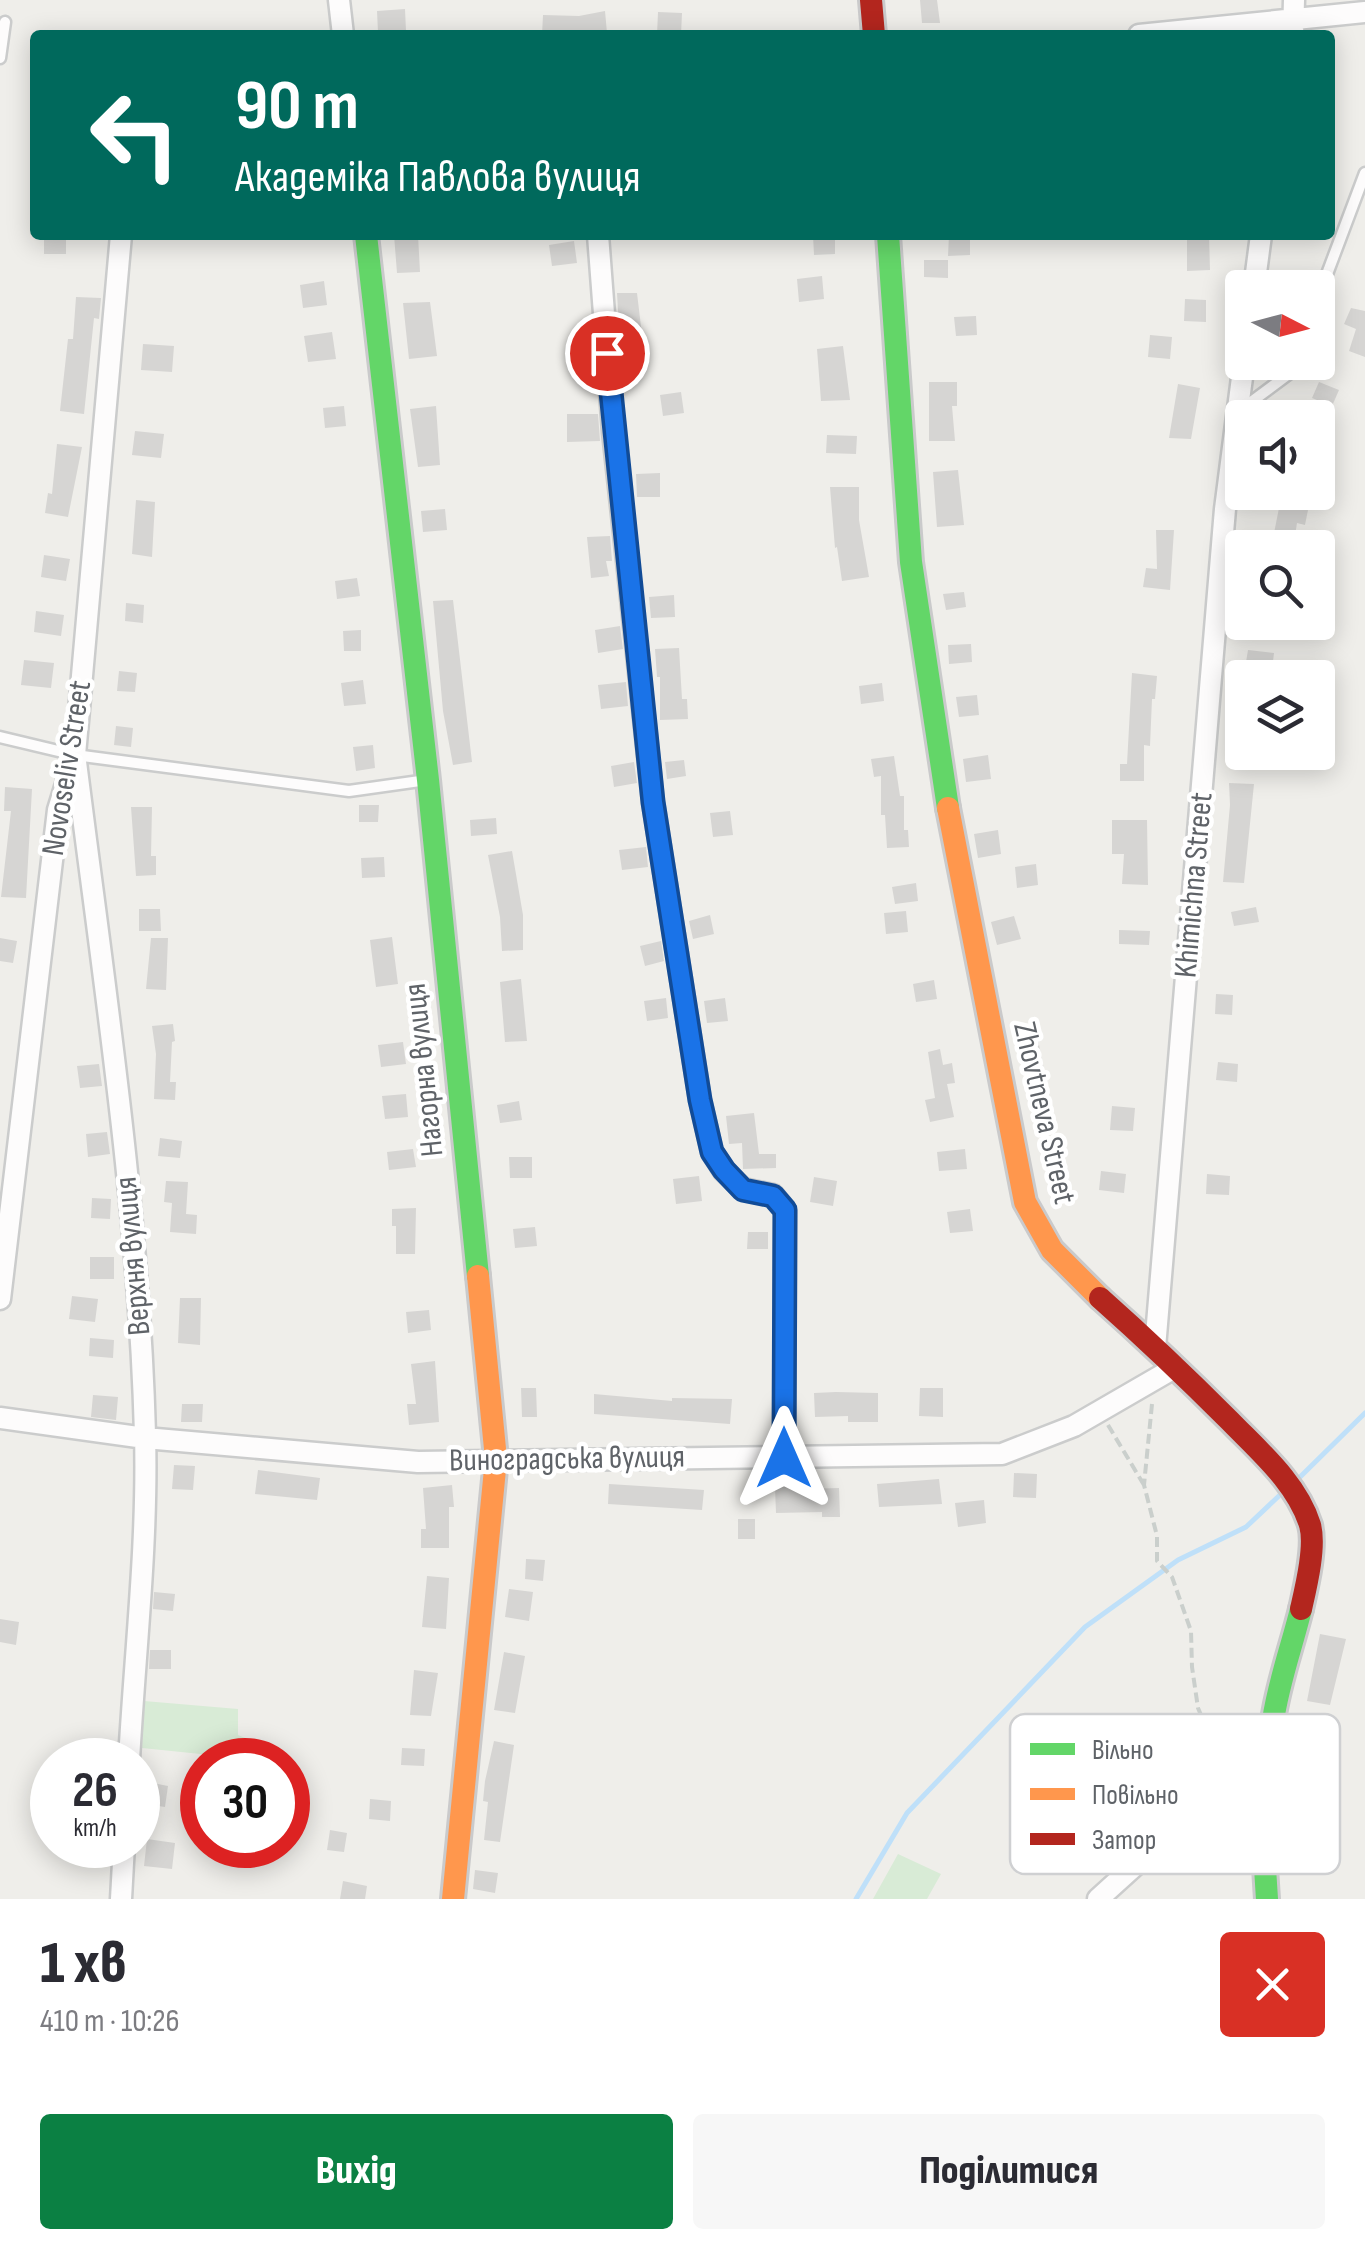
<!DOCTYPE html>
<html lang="uk">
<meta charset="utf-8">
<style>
body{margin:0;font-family:"Sofia Sans Condensed",sans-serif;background:#f7f7f7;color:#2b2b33;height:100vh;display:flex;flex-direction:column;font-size:38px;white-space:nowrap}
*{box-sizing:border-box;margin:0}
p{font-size:32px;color:#7c7c81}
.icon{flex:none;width:55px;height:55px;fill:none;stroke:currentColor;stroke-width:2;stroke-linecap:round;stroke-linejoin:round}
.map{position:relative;height:1899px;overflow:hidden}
.panel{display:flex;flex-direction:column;background:#fff;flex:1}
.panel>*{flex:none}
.banner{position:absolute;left:30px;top:30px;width:1305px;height:210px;border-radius:10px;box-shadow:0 5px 25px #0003;background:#00695c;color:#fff;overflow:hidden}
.needle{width:65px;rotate:96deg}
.buttons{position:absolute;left:1225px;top:270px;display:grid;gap:20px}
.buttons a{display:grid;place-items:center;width:110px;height:110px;border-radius:10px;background:#fff;box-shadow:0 5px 25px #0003;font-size:50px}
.speed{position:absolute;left:30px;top:1738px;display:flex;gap:20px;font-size:50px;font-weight:700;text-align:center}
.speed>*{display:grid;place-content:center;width:130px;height:130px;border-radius:50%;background:#fff;box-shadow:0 5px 25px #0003;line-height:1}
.speed small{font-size:25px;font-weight:400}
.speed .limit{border:15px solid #d22;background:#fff;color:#111}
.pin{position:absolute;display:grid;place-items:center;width:85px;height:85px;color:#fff;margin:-42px;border:5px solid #fff;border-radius:50%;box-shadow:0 2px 10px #0007}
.me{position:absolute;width:110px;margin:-55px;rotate:0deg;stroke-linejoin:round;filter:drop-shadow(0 0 8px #0008)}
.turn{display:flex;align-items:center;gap:35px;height:210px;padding:0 40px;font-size:45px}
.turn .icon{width:130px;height:130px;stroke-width:2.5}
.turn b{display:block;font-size:70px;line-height:85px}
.round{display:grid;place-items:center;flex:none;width:105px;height:105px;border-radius:10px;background:#f7f7f7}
.summary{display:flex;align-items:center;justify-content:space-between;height:170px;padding:0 40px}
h1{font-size:60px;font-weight:800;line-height:75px}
.action{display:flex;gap:20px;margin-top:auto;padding:20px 40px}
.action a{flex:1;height:115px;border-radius:10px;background:#0b8043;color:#fff;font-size:40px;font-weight:800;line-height:115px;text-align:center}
.action a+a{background:#f7f7f7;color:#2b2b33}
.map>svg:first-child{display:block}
.green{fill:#d8ebd6}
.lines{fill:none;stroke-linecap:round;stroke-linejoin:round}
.stream{stroke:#bfe0f9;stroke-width:5}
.building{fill:#d6d5d3}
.lane-casing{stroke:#cbcccc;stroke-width:15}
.street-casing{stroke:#cbcccc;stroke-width:25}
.fast-casing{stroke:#cacacb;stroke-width:28}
.slow-casing{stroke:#cacacb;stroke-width:28}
.jam-casing{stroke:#cacacb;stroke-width:28}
.path{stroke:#cacfcc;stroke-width:4;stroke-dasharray:10 5;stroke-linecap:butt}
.lane{stroke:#fdfcfc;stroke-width:10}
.street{stroke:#fdfcfc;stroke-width:20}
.fast{stroke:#63d668;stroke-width:22}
.slow{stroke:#ff974d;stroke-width:22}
.jam{stroke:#b3261e;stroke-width:22}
.route-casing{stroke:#114b97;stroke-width:25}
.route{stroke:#1a73e8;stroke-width:18}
.labels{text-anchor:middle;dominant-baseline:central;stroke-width:9;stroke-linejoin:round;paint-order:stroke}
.street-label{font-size:32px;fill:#5f6368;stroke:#fff}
.key{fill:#fff;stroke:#cfd0d2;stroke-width:2.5}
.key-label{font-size:28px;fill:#5f6368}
</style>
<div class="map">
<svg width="1365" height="1899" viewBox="0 0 1365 1899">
<rect width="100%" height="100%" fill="#efeeea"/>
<!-- green -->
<path class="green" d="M144,1701L238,1709V1735L277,1751L286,1760H232L230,1757L142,1748Z
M898,1854L941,1874L927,1899H873Z"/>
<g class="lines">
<!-- stream -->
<path class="stream" d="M1298,1479L1365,1413
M856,1899L907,1813L1085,1627L1178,1560L1246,1527L1282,1493"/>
</g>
<!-- building -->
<path class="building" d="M920,0H937L940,23H922Z
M405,9L406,31L378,32L377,11Z
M605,11L607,33L542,35L543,15L579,16Z
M658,12L682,13L681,35H657Z
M394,235H418L420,272L397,273Z
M813,235H835V254L814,255Z
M949,235L970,236V255L948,256Z
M1187,235H1209L1210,270L1187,271Z
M44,236H66V254H44Z
M574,241L577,263L552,266L549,245Z
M924,260H948V278L924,277Z
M822,276L824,299L799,302L797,279Z
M324,281L327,305L303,308L300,285Z
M617,293H637L645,360L621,362Z
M76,297L101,298L99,319L94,318L84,414L60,411L68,339H73Z
M1185,299L1206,300V322L1184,321Z
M430,302L437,356L409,359L403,303Z
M1351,308L1365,311V357L1349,351L1356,329L1344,324Z
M976,316L977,335L956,336L954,317Z
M332,332L336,359L308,362L304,336Z
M1150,335L1172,337L1170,359L1148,357Z
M587,341L589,363L570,364L568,343Z
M143,344L174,346L172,372L141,370Z
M843,346L850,400L821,401L817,349Z
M929,382H957V406H952L955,441H929Z
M1319,382L1339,390L1332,406L1312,398Z
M1178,384L1200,388L1191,439L1169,438Z
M681,392L684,413L663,416L660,395Z
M344,406L346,426L325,428L323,408Z
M436,406L440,465L418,467L410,409Z
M567,414H598L600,441L567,442Z
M135,431L164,434L161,458L132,455Z
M827,435L857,436L856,454L826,453Z
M57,444L82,447L68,517L45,513L48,493L52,494Z
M958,470L964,525L937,527L933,472Z
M660,473V497H637L636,474Z
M830,487H859V520L869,577L842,581L837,547L835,548Z
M1281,498L1309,505L1305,525L1297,523L1293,548H1271Z
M136,500L155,502L152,557L132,554Z
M445,509L447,530L423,532L421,511Z
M1156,530H1174L1170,590L1143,587L1146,568L1157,569Z
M610,536L612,561H606L609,576L591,578L587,537Z
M44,555L70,559L66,581L41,577Z
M357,578L360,596L337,599L335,581Z
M964,592L966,607L946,610L943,594Z
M674,595L675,617L651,618L649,597Z
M453,600L472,762L453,765L443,711L433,601Z
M126,603L144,605L143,623L125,621Z
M36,611L64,615L61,636L34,632Z
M620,626L623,649L598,653L595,630Z
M361,630V651H344L343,631Z
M971,644L972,662L949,664L948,645Z
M679,648L682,699H687L688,719L660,720V677H657L655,649Z
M1248,650L1274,653L1271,677L1244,674Z
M24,660L54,663L51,688L21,685Z
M119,671L137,673L135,692L117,691Z
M1132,673L1157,676L1155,699H1152L1150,746L1144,745V781H1120V764H1127Z
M363,680L366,704L344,706L341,683Z
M626,682L628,706L601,709L598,685Z
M882,683L884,701L861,704L859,686Z
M977,695L979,715L959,717L956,697Z
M116,726L133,728L131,747L114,745Z
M373,745L375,768L356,771L353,747Z
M988,755L991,779L966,782L963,759Z
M894,756L900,796H904V830H908L909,847L887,848L885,815H881V776L874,777L871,759Z
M684,760L686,776L667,779L665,762Z
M634,762L637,783L614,787L611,766Z
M1229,783L1254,784L1244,883L1223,882L1230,805Z
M5,787L32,789L26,898L1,897L11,811H4Z
M359,805H379L378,822H359Z
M131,807H152L151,856H156V875L136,876Z
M730,811L733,835L713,837L710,813Z
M496,818L497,834L471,836L470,820Z
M1112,820H1147L1148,885L1122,884L1124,854H1112Z
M998,830L1001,854L978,858L974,834Z
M646,847L648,867L622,870L619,850Z
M512,851L523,915V950L502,951L500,917L488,855Z
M384,857L385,877L362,878L361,858Z
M1036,864L1038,885L1017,888L1015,867Z
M916,883L918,901L895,904L892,887Z
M1256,907L1259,922L1234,926L1231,912Z
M139,909H160L161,931H139Z
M906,911L908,932L886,934L884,913Z
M710,915L714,934L693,939L689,921Z
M1014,916L1021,939L997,945L991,922Z
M1119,930L1150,931L1149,945L1119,944Z
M392,937L398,984L376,987L370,940Z
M0,938L17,941L13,963L0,961Z
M151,938H168L166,990L146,989Z
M661,941L664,961L645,966L640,946Z
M521,979L527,1041L505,1042L500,982Z
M934,980L937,999L916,1002L913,984Z
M1216,994L1233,995L1232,1015L1215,1014Z
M666,998L668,1018L647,1021L644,1001Z
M725,998L728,1021L707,1023L704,1001Z
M173,1024L175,1041L172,1042L170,1082H176L175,1100L154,1099L156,1054L152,1026Z
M1035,1024L1046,1080L1028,1084L1014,1029Z
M403,1042L406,1064L381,1067L378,1045Z
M940,1049L943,1065L952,1063L955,1083L947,1084L954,1117L930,1122L925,1100L935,1098L928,1052Z
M1218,1062L1238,1064L1237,1082L1216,1080Z
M99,1064L102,1086L80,1088L77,1066Z
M406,1094L408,1117L385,1119L382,1096Z
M519,1101L522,1120L500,1123L497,1105Z
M1112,1106L1135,1108L1133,1131L1110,1130Z
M754,1113L759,1154H776V1168L743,1169L742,1143L729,1144L726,1116Z
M107,1132L110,1154L88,1157L86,1134Z
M160,1138L182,1141L180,1158L158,1156Z
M413,1149L416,1167L389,1170L387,1152Z
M965,1149L967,1169L939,1171L937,1152Z
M509,1157H532V1178H510Z
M1101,1171L1126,1174L1124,1193L1099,1190Z
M1207,1174L1230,1176L1229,1195L1206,1194Z
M699,1176L702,1201L676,1204L673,1179Z
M814,1177L837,1181L833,1206L810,1202Z
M166,1181L188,1182L186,1214L197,1215L196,1234L170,1232L172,1203L164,1202Z
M92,1198L111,1199L110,1219L91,1218Z
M416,1208L415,1254H396V1226H392V1209Z
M970,1209L973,1231L950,1233L947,1212Z
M535,1227L537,1246L515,1248L513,1229Z
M748,1232H768V1249H747Z
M90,1257H114V1279H90Z
M72,1296L98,1299L95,1322L69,1319Z
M180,1298H201L200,1345L178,1343Z
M429,1310L431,1330L408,1333L406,1312Z
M90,1338L114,1340L113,1358L89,1356Z
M435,1361L439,1422L409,1425L407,1404H416L411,1364Z
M521,1388H536L537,1417H522Z
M920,1388H943V1417L919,1416Z
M836,1392L878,1393V1422H848V1416L815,1417L814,1393Z
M594,1394L672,1401V1398L732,1399L730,1424L594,1414Z
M93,1395L118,1397L116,1420L91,1417Z
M182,1404H203L202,1422H181Z
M174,1465L195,1466L193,1490L172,1489Z
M258,1470L320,1478L317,1500L255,1494Z
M1014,1473L1037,1474L1036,1498L1013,1497Z
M939,1479L942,1504L879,1507L877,1484Z
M609,1484L704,1490L702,1510L608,1504Z
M452,1485L454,1507H449V1548H421V1529H426L423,1488Z
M802,1486V1489L839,1488L840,1517H822V1512L776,1513L775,1487Z
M984,1500L986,1523L958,1527L955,1503Z
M738,1519H755V1539H738Z
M526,1559L545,1560L543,1581L525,1579Z
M427,1576L449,1578L446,1629L422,1627Z
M509,1589L533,1592L529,1621L505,1617Z
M154,1592L175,1594L173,1611L153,1609Z
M0,1619L19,1622L16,1645L0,1642Z
M1320,1634L1346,1639L1330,1705L1307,1701Z
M150,1650H171V1669H149Z
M504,1652L525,1656L515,1713L494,1710Z
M414,1670L438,1673L431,1716L410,1715Z
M494,1741L514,1745L500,1842L484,1840L488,1802L483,1801L485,1781Z
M402,1748L425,1749L424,1766L401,1765Z
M148,1782L168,1786L165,1807L145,1804Z
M370,1799L391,1801L390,1821L369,1819Z
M330,1830L347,1833L344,1852L327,1850Z
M147,1839L175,1843L172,1869L144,1866Z
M475,1870L498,1873L495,1893L473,1889Z
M343,1881L367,1886L365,1899H340Z"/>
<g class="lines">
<defs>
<path id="lane" d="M0,58L5,22
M1318,298L1365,173
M1239,411L1290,373L1294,362
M0,737L75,755L349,791L427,780"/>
<path id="street" d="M339,0L343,35
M1139,35L1365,12
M1293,35L1294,0
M598,235L613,432L653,802L700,1100L712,1152L724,1171L743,1189L773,1195L785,1210L784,1457
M1254,288L1261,235
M76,762C104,985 139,1209 145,1434C148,1542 135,1652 129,1760
M0,1299L58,810L75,755L121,235
M1155,1348L1225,509L1244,362
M0,1418L145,1438L418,1462L1002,1454L1074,1426L1176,1367
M121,1899L124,1845
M1098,1899L1183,1822L1216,1799L1266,1790"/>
<path id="fast" d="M366,235L428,780L478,1276
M888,235L911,562L948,808
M1267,1899C1262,1840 1264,1780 1273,1721C1278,1684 1292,1646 1301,1609"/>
<path id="slow" d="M948,808L1025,1202L1052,1250L1100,1298
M453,1899L496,1459L478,1276"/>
<path id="jam" d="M871,0L874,35
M1100,1298C1145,1338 1188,1379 1230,1421C1259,1451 1297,1483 1310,1525C1316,1546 1306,1587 1301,1609"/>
</defs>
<!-- lane casing -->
<use href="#lane" class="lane-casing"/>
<!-- street casing -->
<use href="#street" class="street-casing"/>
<!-- fast casing -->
<use href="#fast" class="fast-casing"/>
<!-- slow casing -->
<use href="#slow" class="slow-casing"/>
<!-- jam casing -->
<use href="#jam" class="jam-casing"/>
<!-- path -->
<path class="path" d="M1152,1404L1144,1485L1157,1536V1561L1172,1577L1191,1631L1192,1667L1198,1708L1227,1777
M1108,1425L1144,1485"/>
<!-- lane -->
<use href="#lane" class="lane"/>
<!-- street -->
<use href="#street" class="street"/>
<!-- fast -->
<use href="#fast" class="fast"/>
<!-- slow -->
<use href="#slow" class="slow"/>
<!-- jam -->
<use href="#jam" class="jam"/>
</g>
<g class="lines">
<defs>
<path id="route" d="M607,353L653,802L700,1100L712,1152L724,1170L743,1190L773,1196L785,1210L784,1458"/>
</defs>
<!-- route casing -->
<use href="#route" class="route-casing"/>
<!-- route -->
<use href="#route" class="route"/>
</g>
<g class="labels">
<!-- street labels -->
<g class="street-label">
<text transform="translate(67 768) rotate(-81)">Novoseliv Street</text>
<text transform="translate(1194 885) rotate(-85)">Khimichna Street</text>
<text transform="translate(424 1070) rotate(-96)">Нагорна вулиця</text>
<text transform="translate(1044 1113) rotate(77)">Zhovtneva Street</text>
<text transform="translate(133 1256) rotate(-95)">Верхня вулиця</text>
<text transform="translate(567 1459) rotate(-1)">Виноградська вулиця</text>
</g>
</g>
<!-- legend -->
<rect x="1010" y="1714" width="330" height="160" rx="15" class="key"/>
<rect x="1030" y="1743" width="45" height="12" fill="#63d668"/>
<rect x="1030" y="1788" width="45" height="12" fill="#ff974d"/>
<rect x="1030" y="1833" width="45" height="12" fill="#b3261e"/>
<g class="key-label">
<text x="1092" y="1759">Вільно</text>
<text x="1092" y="1804">Повільно</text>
<text x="1092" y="1849">Затор</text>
</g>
</svg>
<div class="buttons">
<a><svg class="needle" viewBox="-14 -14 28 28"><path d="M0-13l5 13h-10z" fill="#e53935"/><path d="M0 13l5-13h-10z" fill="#7c7c81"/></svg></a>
<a><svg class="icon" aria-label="sound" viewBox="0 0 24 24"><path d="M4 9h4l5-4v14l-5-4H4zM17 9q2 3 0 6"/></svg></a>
<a><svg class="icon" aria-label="search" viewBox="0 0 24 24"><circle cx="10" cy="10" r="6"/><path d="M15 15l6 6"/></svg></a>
<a><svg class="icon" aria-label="layers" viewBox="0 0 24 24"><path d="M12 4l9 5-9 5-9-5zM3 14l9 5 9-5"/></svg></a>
</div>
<div class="speed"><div>26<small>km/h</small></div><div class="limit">30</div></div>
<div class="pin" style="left:607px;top:353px;background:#d93025"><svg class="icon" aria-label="arrive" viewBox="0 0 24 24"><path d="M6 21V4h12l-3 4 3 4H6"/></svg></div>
<svg class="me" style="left:784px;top:1458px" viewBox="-20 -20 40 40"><path d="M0-17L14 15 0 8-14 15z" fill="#1a73e8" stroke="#fff" stroke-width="4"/></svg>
<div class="banner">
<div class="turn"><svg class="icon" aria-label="left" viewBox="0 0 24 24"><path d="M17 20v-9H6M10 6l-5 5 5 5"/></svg><div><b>90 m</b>Академіка Павлова вулиця</div></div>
</div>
</div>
<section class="panel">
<div class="summary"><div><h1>1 хв</h1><p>410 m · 10:26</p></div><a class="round" style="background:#d93025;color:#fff"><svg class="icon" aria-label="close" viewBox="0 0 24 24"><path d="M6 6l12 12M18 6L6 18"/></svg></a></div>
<div class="action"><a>Вихід</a><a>Поділитися</a></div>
</section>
